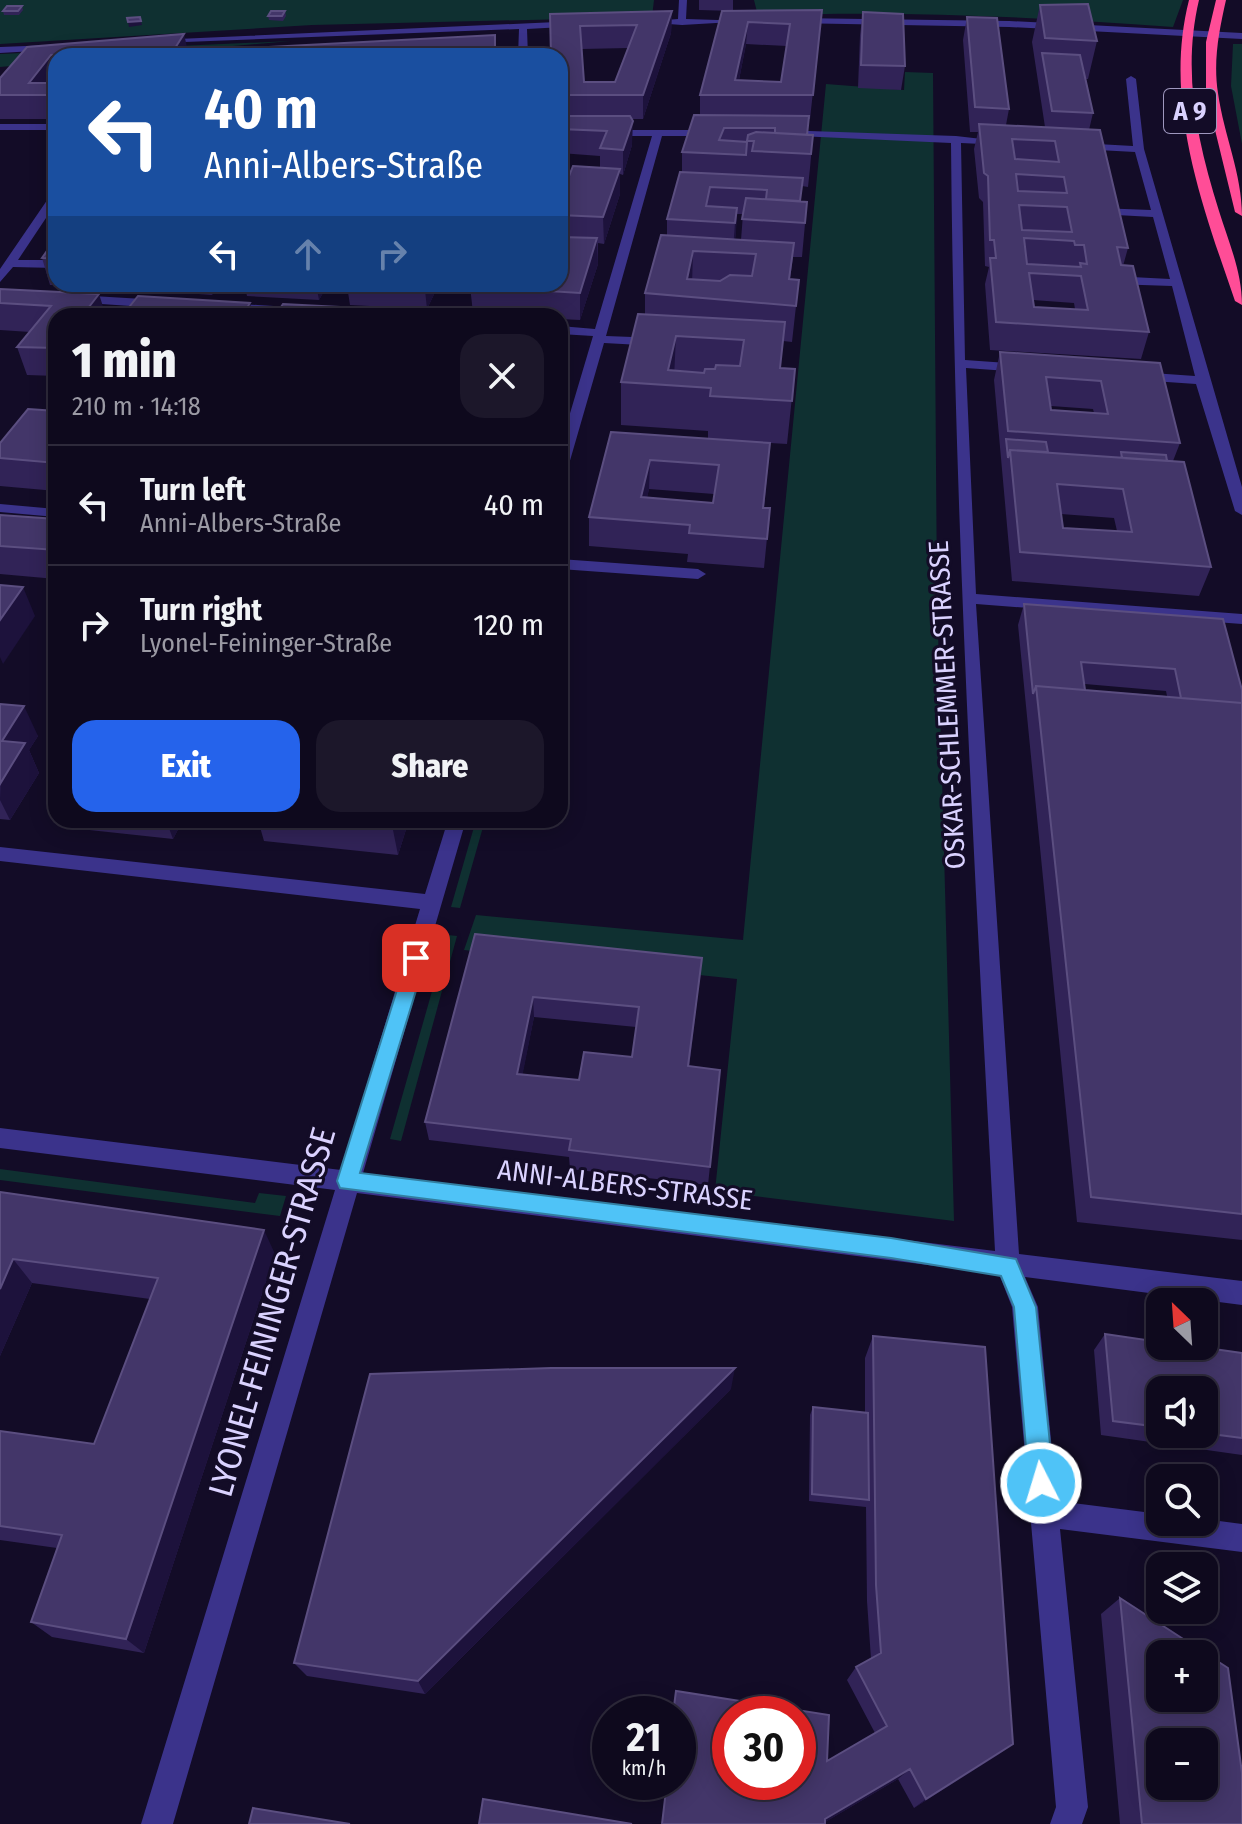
<!DOCTYPE html>
<meta charset="utf-8">
<style>
body{margin:0;font-family:"Fira Sans Condensed",sans-serif;background:#1c172a;color:#f1f3f6;height:100vh;display:flex;flex-direction:column;font-size:30px;white-space:nowrap}
*{box-sizing:border-box;margin:0}
p{font-size:26px;color:#9b9aa4}
.icon{flex:none;width:44px;height:44px;fill:none;stroke:currentColor;stroke-width:2;stroke-linecap:round;stroke-linejoin:round}
.map{position:relative;flex:1;overflow:hidden}
.drawer{position:absolute;left:48px;top:308px;width:520px;height:520px;display:flex;flex-direction:column;background:#0e091d;border-radius:24px;box-shadow:0 4px 20px #0003,0 0 0 2px #2e2a3b}
.drawer>*{flex:none}
.hud{position:absolute;left:48px;top:48px;width:520px;height:244px;border-radius:24px;box-shadow:0 4px 20px #0003,0 0 0 2px #2e2a3b;background:#1a4fa0;color:#fff;overflow:hidden}
.needle{width:52px;rotate:335deg}
.tools{position:absolute;left:1146px;top:1288px;display:grid;gap:16px}
.tools a{display:grid;place-items:center;width:72px;height:72px;border-radius:16px;background:#0e091d;box-shadow:0 4px 20px #0003,0 0 0 2px #2e2a3b;font-size:40px}
.speed{position:absolute;left:592px;top:1696px;display:flex;gap:16px;font-size:40px;font-weight:700;text-align:center}
.speed>*{display:grid;place-content:center;width:104px;height:104px;border-radius:50%;background:#0e091d;box-shadow:0 4px 20px #0003,0 0 0 2px #2e2a3b;line-height:1}
.speed small{font-size:20px;font-weight:400}
.speed .limit{border:12px solid #d22;background:#fff;color:#111}
.pin{position:absolute;display:grid;place-items:center;width:68px;height:68px;color:#fff;margin:-34px;border-radius:16px;box-shadow:0 4px 12px #0006}
.me{position:absolute;width:88px;margin:-44px;rotate:355deg;stroke-linejoin:round;filter:drop-shadow(0 0 6px #0008)}
.turn{display:flex;align-items:center;gap:28px;height:168px;padding:0 24px;font-size:36px}
.turn .icon{width:104px;height:104px;stroke-width:2.5}
.turn b{display:block;font-size:56px;line-height:68px}
.lanes{display:flex;align-items:center;height:76px;padding:0 24px;background:#0003;justify-content:center;gap:40px;direction:ltr}
.lanes .off{opacity:.35}
.round{display:grid;place-items:center;flex:none;width:84px;height:84px;border-radius:24px;background:#1c172a}
.summary{display:flex;align-items:center;justify-content:space-between;height:136px;padding:0 24px}
h1{font-size:48px;font-weight:800;line-height:60px}
.button{display:flex;gap:16px;margin-top:auto;padding:16px 24px}
.button a{flex:1;height:92px;border-radius:24px;background:#2563eb;color:#fff;font-size:32px;font-weight:800;line-height:92px;text-align:center}
.button a+a{background:#1c172a;color:#f1f3f6}
ul{padding:0;list-style:none}
li{display:flex;align-items:center;gap:24px;height:120px;padding:0 24px;border-top:2px solid #2e2a3b}
li div{flex:1}
li b{display:block;font-size:30px}
li em{font-style:normal}
.map>svg:first-child{display:block}
.green{fill:#0f3031}
.lines{fill:none;stroke-linecap:round;stroke-linejoin:round}
.minor{fill:#3b338b;fill-rule:evenodd}
.highway{fill:#ff4d97;fill-rule:evenodd}
.wall{fill:#312357;fill-rule:evenodd}
.shaded-wall{fill:#1d123c}
.building{fill:#433669;stroke:#5b4e80;stroke-width:2;fill-rule:evenodd}
.route{fill:#4fc3f7;stroke:#337fa1;stroke-width:2}
.labels{text-anchor:middle;dominant-baseline:central;stroke-width:6;stroke-linejoin:round;paint-order:stroke}
.shield{fill:#130c27;stroke:#9e97be;stroke-width:2}
.shield-label{font-size:26px;font-weight:bold;fill:#dad2ff}
.street-label{font-size:28px;fill:#dad2ff;stroke:#130c27}
.near-street-label{font-size:34px;fill:#dad2ff;stroke:#130c27}
</style>
<div class="map">
<svg width="1242" height="1824" viewBox="0 0 1242 1824">
<rect width="100%" height="100%" fill="#130c27"/>
<!-- green -->
<path class="green" d="M0,0H654L652,17L312,25L0,44Z
M754,0H1183L1173,27C1036,17 895,10 758,16Z
M291,41L176,51L56,56V62L0,67V54Z
M1233,44H1242V144L1231,86Z
M905,72L933,73L937,594L954,1221L715,1191L737,979L464,950L476,915L743,940L826,84L904,90Z
M476,820H485L460,908L451,907Z
M448,935L457,936L401,1141L390,1139Z
M0,1169L255,1203L259,1193L286,1196L280,1216L0,1180Z"/>
<g class="lines">
<!-- minor -->
<path class="minor" d="M679,0H687L686,19L750,21L682,25L642,22L678,19Z
M794,18L1009,21L1242,33V39L1009,27L791,23Z
M578,21L581,26L527,29L528,56H518L519,29L159,43L155,40Z
M54,45L51,50L0,53V47Z
M1131,76L1136,79L1144,149L1242,487V515L1235,511L1196,384L1138,380L1131,376L1138,372L1195,376L1172,286L1112,284L1106,280L1112,276L1170,279L1153,217L1098,214L1092,211L1098,208L1151,210L1135,152L1079,149L1074,146L1079,143L1133,146L1126,79Z
M0,124H56V130H0Z
M560,130H716L721,133L716,136H662L606,336L659,338L665,342L659,346L604,343L567,471L560,475V447L593,336L560,334V326L595,329L652,136H560Z
M780,130L956,136L1008,142L1003,145L961,143L965,360L1022,364L1029,368L1022,372L966,368L976,594L1242,614V624L976,604L1019,1254L1242,1281V1305L1025,1277L1038,1307L1057,1501L1160,1514V1522H1204V1519L1242,1524V1552L1060,1529L1088,1807L1082,1824H1050L1056,1807L1012,1307L999,1274L357,1193L173,1824H141L335,1190L0,1148V1128L341,1170L420,909L0,861V847L425,894L448,820H466L363,1173L995,1251C975,881 954,513 951,143L776,135Z
M56,192V203L18,260H56V268L13,267L0,282V269L52,193Z
M76,295L160,300L166,304L160,308L72,302V296Z
M224,303L369,312L375,316H309L220,310L218,307Z
M0,504L56,509V517L0,512Z
M560,559L698,569L706,574L698,579L560,569Z"/>
<!-- highway -->
<path class="highway" d="M1189,0H1199C1182,72 1197,141 1219,211C1229,243 1242,272 1242,305L1235,301C1202,205 1163,102 1189,0Z
M1216,0H1226C1219,31 1213,61 1218,93C1224,136 1242,173 1242,216L1235,212L1206,93V42Z"/>
</g>
<!-- wall -->
<path class="wall" d="M699,0H733V11L699,10Z
M1040,5L1097,41L1088,79H1086L1093,113L1089,130L1128,248L1123,266L1149,332L1141,359L990,350L985,284L989,267L985,266L983,202L979,198L974,149L978,132H970L963,40L967,17L1009,109L1006,125L1045,127L1032,42ZM1033,300L1074,303L1075,309L1034,307Z
M22,6L23,10L19,15H4L3,11Z
M822,10L810,119H809L807,135H813L810,168L808,187L802,186L800,201L807,202L802,257H793L790,279L799,280L795,315L792,342L783,341L780,368L795,369L787,444L708,439V431L621,425V382L645,314V293L667,236V219L682,172V152L700,115V95L722,11ZM746,44L787,46L781,82L739,80ZM737,214H743L741,240H735Z
M285,11L286,16L283,21L269,20L268,16Z
M672,11L671,33L643,119H631L632,145L623,175L620,174V194L604,244L598,243V264L580,320L560,319V316H518L473,313L470,286L560,284V199L600,168V156L560,153V56L550,14ZM628,48L615,82H584L582,49Z
M863,12L905,66L901,90L858,88L860,35Z
M495,35L496,56H229Z
M56,56L55,83H56V119H0V78Z
M56,238V284H108L105,287L50,285L42,258Z
M142,284H220L212,295L144,290Z
M244,284H328L319,300L247,296Z
M439,284L427,309L350,305L347,286Z
M0,289L99,294L56,316V376L27,375L17,347L30,332L0,330Z
M1000,352L1160,363L1180,443L1173,461L1211,567L1199,596L1012,581L994,380ZM1051,406L1093,409L1094,413L1051,410ZM1061,514L1114,518L1117,531L1063,528Z
M56,411V491L0,486V443Z
M611,432L770,443L764,508H770L764,568L687,562L688,554L589,546V517ZM649,489L714,494L713,503L647,497Z
M0,515L56,519V579L0,574Z
M1024,604L1242,690V1240L1077,1222L1018,625ZM1085,684L1166,691L1167,696L1085,690Z
M0,704L38,736L29,750L39,773L10,820L0,819Z
M76,820H183L173,839L80,829Z
M258,820H409L398,855L264,841Z
M475,934L702,958L689,1066L720,1070L708,1185L570,1169L569,1157L429,1140L425,1122ZM534,1017L636,1027L632,1057L579,1080L522,1075Z
M0,1192L275,1254L144,1653L52,1637L31,1622L57,1548L0,1540V1431L94,1444L150,1299L32,1283L0,1356Z
M1105,1334L1242,1353V1455L1101,1435L1094,1350ZM1160,1390H1204V1434H1160Z
M873,1336L1013,1744L914,1808L898,1779L825,1822V1824H662L666,1782H678V1714H672L676,1691L827,1761L875,1733L847,1680L856,1667L871,1659L867,1601L866,1507L809,1501L810,1415L813,1407L865,1413V1358Z
M731,1389L425,1694L307,1676L294,1663Z
M1120,1598L1242,1824H1120L1101,1614Z"/>
<!-- shaded-wall -->
<path class="shaded-wall" d="M672,11L671,33L643,119V95Z
M141,21L142,25L129,27L128,22Z
M748,22L746,44L736,95L735,80Z
M184,34L189,56H170Z
M145,48L147,56H56V81L45,95L29,83L51,55Z
M633,121L632,145L623,175V150Z
M620,169V194L604,244L603,217Z
M737,208L736,234L733,249L735,223Z
M597,238L598,264L580,320V293Z
M693,251L692,285L687,279Z
M210,284H220L212,295Z
M316,284H328L319,300Z
M428,284H439L427,309L425,290Z
M99,294L106,316H82Z
M250,303L253,316H242Z
M339,307L341,316H334Z
M568,330V350L560,374V352Z
M676,336L674,378L668,370Z
M650,460L649,489L642,521L641,497Z
M23,587L35,616L3,664L0,657V620Z
M24,706L38,736L29,750L39,773L10,820L0,800L2,741Z
M166,820H183L173,839Z
M394,820H409L398,855L392,825Z
M702,958L700,978L687,1086L688,1066Z
M533,997L534,1017L519,1093L517,1074Z
M264,1230L275,1254L144,1653L126,1639Z
M13,1259L32,1283L0,1356V1289Z
M735,1368L731,1389L425,1694L418,1681Z
M1013,1744L998,1755L914,1808L926,1799Z
M910,1769L898,1779L822,1824L825,1819Z"/>
<!-- building -->
<path class="building" d="M1088,4L1097,41L1045,38L1040,5Z
M7,6H22L18,11H3Z
M822,10L813,95H700L722,11ZM748,22L790,24L781,82L735,80Z
M271,11H285L282,16H268Z
M672,11L643,95H560V56H551L550,14ZM637,25L615,82H584L580,26Z
M863,12L903,14L905,66L861,65Z
M140,17L141,21L128,22L127,18Z
M967,17L997,18L1009,109L975,107Z
M184,34L170,56H139L145,48L51,55L29,83H56V95H0V78L27,47Z
M495,35V54L445,56L446,52L409,53L408,56H229L232,49Z
M1042,53L1080,55L1093,113L1052,111Z
M694,115L809,116L807,135L775,133V128H724L719,140L747,142L746,155L682,152Z
M560,116H630L633,121L623,150L600,148L607,131L560,129Z
M979,124L1100,130L1128,248L1117,247L1121,265L1133,266L1149,332L996,322L990,258H996L994,240H990L988,176L984,173ZM1012,139L1055,141L1059,162L1015,159ZM1016,174L1064,177L1067,193L1018,191ZM1019,205L1067,207L1072,232L1022,230ZM1024,238L1074,241L1075,245H1084L1087,264L1080,263L1081,267L1027,264ZM1029,273L1081,276L1088,310L1034,307Z
M756,132L813,135L811,154L752,151L754,141H747L748,135Z
M573,166L620,169L603,217L560,215V199Z
M680,172L803,178L800,201L766,199L767,190L710,187L706,206L737,208L735,223L667,219Z
M746,198L807,202L805,223L742,219Z
M661,235L794,243L789,279L799,280L796,306L645,293ZM693,251L756,254L752,276L730,275L720,281L687,279Z
M560,237L597,238L580,293L470,286L471,284H560Z
M56,238V259L42,258Z
M348,284H428L425,290L347,286Z
M0,289L99,294L82,316H56V348L17,347L51,306L0,303Z
M138,296L250,303L242,316H122Z
M283,304L339,307L334,316H275Z
M638,314L785,322L780,368L795,369L792,401L710,396L711,388L621,382ZM676,336L744,340L740,366L716,365L715,369H705L704,373L668,370Z
M560,330H568L560,352Z
M1000,352L1160,363L1180,443L1008,431ZM1046,377L1101,381L1108,414L1051,410Z
M28,409L56,411V428L51,435L56,436V463L0,458V443Z
M611,432L770,443L763,508H770L767,539L689,533L690,525L589,517ZM650,460L719,465L713,503L641,497Z
M1006,439L1046,442L1048,452L1010,450L1008,458Z
M1010,450L1184,462L1211,567L1020,552ZM1057,484L1123,489L1132,532L1063,528Z
M1121,452L1166,455L1167,461L1122,458Z
M0,515L56,519V550L0,546Z
M0,585L23,587L0,620Z
M1024,604L1223,619L1242,690V703L1181,698L1175,669L1081,662L1085,690L1036,686L1033,694Z
M1036,686L1242,703V1214L1091,1197Z
M0,704L24,706L2,741L25,743L0,784Z
M337,820H394L392,825Z
M475,934L702,958L688,1066L720,1070L710,1167L569,1150L571,1139L425,1122ZM533,997L639,1007L632,1057L584,1052L579,1080L517,1074Z
M0,1192L264,1230L126,1639L31,1622L62,1535L0,1526V1431L94,1444L158,1278L13,1259L0,1289Z
M1105,1334L1160,1342V1346H1193L1242,1353V1438L1204,1433V1390H1160V1427L1113,1421Z
M873,1336L985,1347L1013,1744L926,1799L910,1769L825,1819V1824H662L667,1782H678V1714H673L676,1691L829,1715L827,1761L887,1726L856,1667L881,1653L876,1585ZM730,1714H798V1782H730Z
M551,1368H735L418,1681L294,1663L370,1374Z
M813,1407L868,1413L869,1500L812,1494Z
M1120,1598L1228,1668L1242,1773V1824H1142ZM1160,1654H1204V1698H1160ZM1160,1742H1204V1786H1160Z
M483,1799L632,1824H479Z
M253,1808L350,1824H249Z"/>
<!-- route -->
<path class="route" d="M416,950L426,958L360,1173L891,1238L1016,1259L1036,1307L1054,1483L1050,1492L1041,1496L1032,1492L1029,1483L1014,1307L1001,1276L891,1258L340,1188L337,1181L407,958Z"/>
<g class="labels">
<!-- shield labels -->
<rect class="shield" x="1164" y="89" width="52" height="44" rx="6"/>
<g class="shield-label">
<text x="1190" y="111">A 9</text>
</g>
<!-- street labels -->
<g class="street-label">
<text transform="translate(947 705) rotate(-93)">OSKAR-SCHLEMMER-STRASSE</text>
<text transform="translate(625 1185) rotate(7)">ANNI-ALBERS-STRASSE</text>
</g>
<!-- near-street labels -->
<g class="near-street-label">
<text transform="translate(272 1312) rotate(-74)">LYONEL-FEININGER-STRASSE</text>
</g>
</g>
</svg>
<div class="tools">
<a><svg class="needle" viewBox="-14 -14 28 28"><path d="M0-13l5 13h-10z" fill="#e53935"/><path d="M0 13l5-13h-10z" fill="#9b9aa4"/></svg></a>
<a><svg class="icon" aria-label="sound" viewBox="0 0 24 24"><path d="M4 9h4l5-4v14l-5-4H4zM17 9q2 3 0 6"/></svg></a>
<a><svg class="icon" aria-label="search" viewBox="0 0 24 24"><circle cx="10" cy="10" r="6"/><path d="M15 15l6 6"/></svg></a>
<a><svg class="icon" aria-label="layers" viewBox="0 0 24 24"><path d="M12 4l9 5-9 5-9-5zM3 14l9 5 9-5"/></svg></a>
<a>+</a>
<a>−</a>
</div>
<div class="speed"><div>21<small>km/h</small></div><div class="limit">30</div></div>
<div class="pin" style="left:416px;top:958px;background:#d93025"><svg class="icon" aria-label="arrive" viewBox="0 0 24 24"><path d="M6 21V4h12l-3 4 3 4H6"/></svg></div>
<svg class="me" style="left:1041px;top:1483px" viewBox="-20 -20 40 40"><circle r="17" fill="#4fc3f7" stroke="#fff" stroke-width="3"/><path d="M0-11L8 9 0 5-8 9z" fill="#fff"/></svg>
<div class="hud">
<div class="turn"><svg class="icon" aria-label="left" viewBox="0 0 24 24"><path d="M17 20v-9H6M10 6l-5 5 5 5"/></svg><div><b>40 m</b>Anni-Albers-Straße</div></div>
<div class="lanes"><svg class="icon" aria-label="left" viewBox="0 0 24 24"><path d="M17 20v-9H6M10 6l-5 5 5 5"/></svg><svg class="icon off" aria-label="ahead" viewBox="0 0 24 24"><path d="M12 20V5M6 11l6-6 6 6"/></svg><svg class="icon off" aria-label="right" viewBox="0 0 24 24"><path d="M7 20v-9h11M14 6l5 5-5 5"/></svg></div>
</div>
<section class="drawer">
<div class="summary"><div><h1>1 min</h1><p>210 m · 14:18</p></div><a class="round"><svg class="icon" aria-label="close" viewBox="0 0 24 24"><path d="M6 6l12 12M18 6L6 18"/></svg></a></div>
<ul>
<li><svg class="icon" aria-label="left" viewBox="0 0 24 24"><path d="M17 20v-9H6M10 6l-5 5 5 5"/></svg><div><b>Turn left</b><p>Anni-Albers-Straße</p></div><em>40 m</em></li>
<li><svg class="icon" aria-label="right" viewBox="0 0 24 24"><path d="M7 20v-9h11M14 6l5 5-5 5"/></svg><div><b>Turn right</b><p>Lyonel-Feininger-Straße</p></div><em>120 m</em></li>
</ul>
<div class="button"><a>Exit</a><a>Share</a></div>
</section>
</div>
